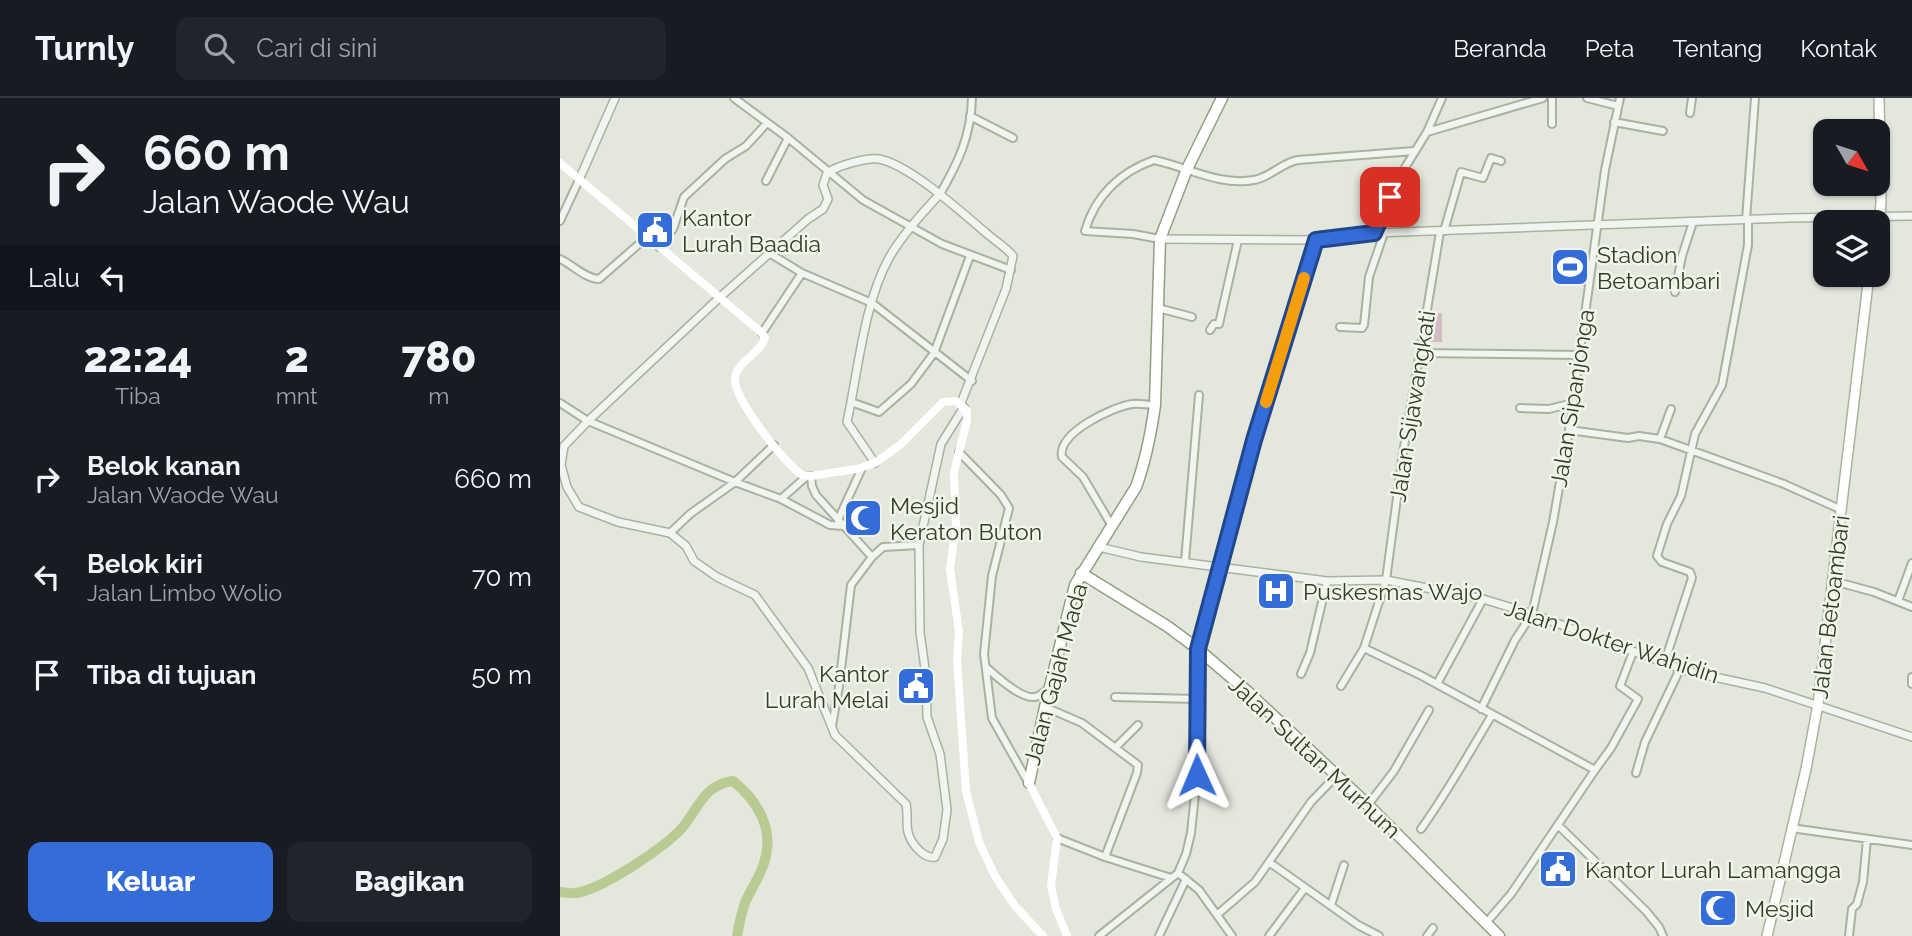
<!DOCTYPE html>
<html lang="id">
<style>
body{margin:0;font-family:Raleway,sans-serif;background:#20242c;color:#f1f3f6;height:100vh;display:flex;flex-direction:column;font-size:26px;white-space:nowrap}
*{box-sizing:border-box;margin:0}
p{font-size:23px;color:#9ea1a6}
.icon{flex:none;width:38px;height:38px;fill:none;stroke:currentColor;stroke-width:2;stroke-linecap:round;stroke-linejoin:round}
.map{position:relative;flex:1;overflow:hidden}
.panel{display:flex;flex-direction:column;background:#171b24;width:560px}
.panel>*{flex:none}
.top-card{background:#171b24;color:#f1f3f6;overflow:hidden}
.needle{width:46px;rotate:129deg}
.tools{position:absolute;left:1253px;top:21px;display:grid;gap:14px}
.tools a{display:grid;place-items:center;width:77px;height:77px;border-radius:14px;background:#171b24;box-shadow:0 2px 5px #0004;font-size:35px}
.pin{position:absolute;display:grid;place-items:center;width:60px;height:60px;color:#fff;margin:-30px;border-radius:14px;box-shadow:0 4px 10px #0006}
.me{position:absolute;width:77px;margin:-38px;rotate:359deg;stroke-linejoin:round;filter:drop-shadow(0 0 5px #0008)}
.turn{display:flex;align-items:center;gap:24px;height:147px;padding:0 28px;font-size:32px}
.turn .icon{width:91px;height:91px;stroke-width:2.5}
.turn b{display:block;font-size:49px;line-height:60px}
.then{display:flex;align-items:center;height:66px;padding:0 28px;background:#0003;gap:14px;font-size:26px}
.eta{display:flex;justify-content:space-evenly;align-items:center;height:119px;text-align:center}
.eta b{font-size:42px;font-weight:800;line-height:49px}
.button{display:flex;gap:14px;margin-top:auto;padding:14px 28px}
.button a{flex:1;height:80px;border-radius:14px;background:#356dd8;color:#fff;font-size:28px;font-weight:800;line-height:80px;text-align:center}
.button a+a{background:#20242c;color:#f1f3f6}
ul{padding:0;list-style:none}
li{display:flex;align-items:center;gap:21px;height:98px;padding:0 28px}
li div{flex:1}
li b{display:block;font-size:26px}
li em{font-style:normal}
header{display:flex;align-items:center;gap:42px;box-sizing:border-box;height:98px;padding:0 35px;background:#171b24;border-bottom:2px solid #363941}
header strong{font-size:33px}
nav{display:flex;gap:38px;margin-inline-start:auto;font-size:24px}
.search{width:490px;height:63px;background:#20242c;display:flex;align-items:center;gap:18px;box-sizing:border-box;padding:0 24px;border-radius:14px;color:#9ea1a6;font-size:26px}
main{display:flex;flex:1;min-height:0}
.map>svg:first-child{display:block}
.green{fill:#d2bcc6}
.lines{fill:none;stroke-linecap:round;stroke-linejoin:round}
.river{stroke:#b9cb93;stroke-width:10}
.minor-casing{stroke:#abb1a1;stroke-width:10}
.tertiary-casing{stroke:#abb1a1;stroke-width:10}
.primary-casing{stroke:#a9b49a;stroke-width:12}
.trunk-casing{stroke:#939f82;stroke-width:13}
.minor{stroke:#f2f5ef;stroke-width:6}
.tertiary{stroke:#f2f5ef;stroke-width:7}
.secondary{stroke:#fff;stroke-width:8}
.primary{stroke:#fff;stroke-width:9}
.trunk{stroke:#fff;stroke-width:10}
.route-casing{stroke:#22478c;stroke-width:18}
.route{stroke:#356dd8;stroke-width:12}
.slow{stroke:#f59e0b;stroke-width:12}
.labels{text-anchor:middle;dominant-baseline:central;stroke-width:5;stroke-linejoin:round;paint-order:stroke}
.poi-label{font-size:23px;fill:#333f24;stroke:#f1f5eb;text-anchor:start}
.street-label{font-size:23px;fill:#333f24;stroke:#f1f5eb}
</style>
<header>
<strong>Turnly</strong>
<div class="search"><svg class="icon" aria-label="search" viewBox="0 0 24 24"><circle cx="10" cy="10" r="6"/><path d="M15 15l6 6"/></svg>Cari di sini</div>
<nav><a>Beranda</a><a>Peta</a><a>Tentang</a><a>Kontak</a></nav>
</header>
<main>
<section class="panel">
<div class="top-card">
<div class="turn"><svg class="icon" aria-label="right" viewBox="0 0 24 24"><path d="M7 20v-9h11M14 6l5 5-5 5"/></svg><div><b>660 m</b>Jalan Waode Wau</div></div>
<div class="then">Lalu<svg class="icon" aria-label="left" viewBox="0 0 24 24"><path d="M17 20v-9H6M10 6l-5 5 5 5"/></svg></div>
</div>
<div class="eta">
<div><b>22:24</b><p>Tiba</p></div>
<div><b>2</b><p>mnt</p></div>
<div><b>780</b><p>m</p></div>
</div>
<ul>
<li><svg class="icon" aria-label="right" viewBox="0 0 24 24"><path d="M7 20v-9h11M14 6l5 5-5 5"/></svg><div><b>Belok kanan</b><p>Jalan Waode Wau</p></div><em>660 m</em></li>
<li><svg class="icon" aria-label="left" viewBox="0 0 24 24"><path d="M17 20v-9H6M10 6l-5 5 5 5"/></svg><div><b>Belok kiri</b><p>Jalan Limbo Wolio</p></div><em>70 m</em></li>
<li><svg class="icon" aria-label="arrive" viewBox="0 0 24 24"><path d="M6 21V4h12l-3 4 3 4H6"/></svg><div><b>Tiba di tujuan</b></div><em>50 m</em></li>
</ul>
<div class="button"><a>Keluar</a><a>Bagikan</a></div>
</section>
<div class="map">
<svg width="1352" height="838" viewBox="0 0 1352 838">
<rect width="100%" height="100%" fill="#e3e7dc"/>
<!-- green -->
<path class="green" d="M869,215H882V244H869Z"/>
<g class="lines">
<!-- river -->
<path class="river" d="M0,794C5,794 12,796 16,795C43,791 105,749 123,729C139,709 144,687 173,683C198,703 215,732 204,765C200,779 190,792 185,805C181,816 179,827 177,838"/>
<defs>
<path id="minor" d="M174,0L228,40L206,83
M992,0V26
M1027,0L1058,8
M1130,15L1132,0
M410,18L453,40
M1054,24L1103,33
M867,34L983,0
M228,40L303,102L382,146L451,172
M380,96C398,65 411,38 412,0
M1186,122L1195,0
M0,123L19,82
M884,133L901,74L923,80L931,60L941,63
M814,135L838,81L867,34L882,0
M600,141L573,136L525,133C535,98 560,74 594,62C628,69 658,88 694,82C711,79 721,65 738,62L854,53
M99,149L113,131L124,99L165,61L186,48L206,26
M209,155L242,175L312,205L412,283
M0,161C13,167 26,181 39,181L87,139
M1115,194L1122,158L1133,124
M598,210L632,219
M780,229L802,230L804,227L809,179L824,135
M650,232L654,226H659L678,142
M202,235L242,175
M860,255L1020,257
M291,304L319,314L351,286L374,255L410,158
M0,305L28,323L175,384L214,347
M960,310L989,311L1013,305
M1009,332L1068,340L1079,338L1100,341L1224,386L1282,412
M1100,341L1111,311
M399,354L441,397L449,410L432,478L424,556L432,620L468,684
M251,378L252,388L256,397L312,459
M221,401L270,427L284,428
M278,422L302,370
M552,428L523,379L502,359C497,335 552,309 572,306C579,305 588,307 595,307
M110,435L130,416L175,384L221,401L247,378
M625,463L639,297
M1277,484L1314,494L1352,509
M1338,503L1352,465
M804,550L862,578L1035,672L951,796L926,825
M1104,566L1132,480L1130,474L1102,464L1097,458L1107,426L1121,398L1135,336L1162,287L1188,147V122
M426,569C435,577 461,601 474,599C479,599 485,593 489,591
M741,576L750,555L767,483
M1352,579V586
M877,586L923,501
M781,588L804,550L826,482L843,355L880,134
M555,599L636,601
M485,609L522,625L578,667L577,675L545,759
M921,611L955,542L972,516L993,424L1009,332L1045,72L1060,0
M272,628L279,588L291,487L312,459L323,449L359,447
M556,649L578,627
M1035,672L1051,650L1077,603L1078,601L1060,588L1073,554
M1076,675L1085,644L1120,571
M808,707L834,673L869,612
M998,727L1086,813L1099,829L1103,838
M1231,730L1352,747
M861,731C887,695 909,655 932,617
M497,740L545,759L611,780
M709,764L798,827L819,838
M618,775L639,792L672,838
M771,807L784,767
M658,816L695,784L751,704L777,677
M539,838L618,775L626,756L631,735L637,677L638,551L694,342L756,142
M599,838L626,781
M709,838L745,790
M867,838L873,830
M1289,838L1292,811L1297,806L1303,784L1307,741"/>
<path id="tertiary" d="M19,82L55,0
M600,141L756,142L814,135L1229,120L1352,118
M401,305L446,191L453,158C446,149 434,142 425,134C400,113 350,67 319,61C307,59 277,68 267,75L263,87L268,101L263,111L248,121L159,200L28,323L4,348L1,367L7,389L19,409L58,424L110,435L126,448L134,463L157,479L195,497L248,570L275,637L346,706C348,715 346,726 348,734C351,746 364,761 375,759L383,741L387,712L380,656L367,619L366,578L360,534L359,447L381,346L404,309
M315,365L287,324C298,274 304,205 329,160C342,137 362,115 380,96
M539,449L581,459L767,483L826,482L923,501L972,516L1127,573L1205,590L1352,639"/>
<path id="primary" d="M1318,144L1321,104L1319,0
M1207,838L1246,671L1258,606L1309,177"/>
<path id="trunk" d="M521,475L607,528L638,551L688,594L808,707L939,838
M469,685L485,609L515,487L576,389C586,362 591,335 595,307L600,141L627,71L662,0"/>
</defs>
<!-- minor casing -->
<use href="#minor" class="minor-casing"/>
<!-- tertiary casing -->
<use href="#tertiary" class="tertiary-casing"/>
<!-- primary casing -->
<use href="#primary" class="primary-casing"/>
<!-- trunk casing -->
<use href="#trunk" class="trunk-casing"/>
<!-- minor -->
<use href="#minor" class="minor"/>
<!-- tertiary -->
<use href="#tertiary" class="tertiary"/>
<!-- secondary -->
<path class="secondary" d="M0,65L202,235L205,240C200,256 179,262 175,279C171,298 225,366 242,377L251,378L296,371L315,365L340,347L383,304L396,303L407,313V323L394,374L396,427L390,471L399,534L397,562L406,693L419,744L435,778L455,808L483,838
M469,685L497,740L491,788L496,811L507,838"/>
<!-- primary -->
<use href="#primary" class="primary"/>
<!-- trunk -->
<use href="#trunk" class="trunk"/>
</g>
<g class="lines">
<defs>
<path id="route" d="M637,677L638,551L694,342L756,142L814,135L830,99"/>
</defs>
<!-- route casing -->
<use href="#route" class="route-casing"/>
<!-- route -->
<use href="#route" class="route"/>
<!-- slow -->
<path class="slow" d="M706,304L744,180"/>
</g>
<!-- icons -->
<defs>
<symbol id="civic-square" viewBox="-11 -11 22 22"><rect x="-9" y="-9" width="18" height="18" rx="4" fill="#356dd8" stroke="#f1f5eb"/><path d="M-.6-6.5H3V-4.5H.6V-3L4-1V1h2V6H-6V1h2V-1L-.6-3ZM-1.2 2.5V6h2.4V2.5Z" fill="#fff"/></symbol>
<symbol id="stadium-square" viewBox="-11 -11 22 22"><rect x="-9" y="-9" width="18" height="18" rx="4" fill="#356dd8" stroke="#f1f5eb"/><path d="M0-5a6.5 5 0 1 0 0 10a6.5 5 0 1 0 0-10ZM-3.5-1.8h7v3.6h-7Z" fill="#fff"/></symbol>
<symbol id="mosque-square" viewBox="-11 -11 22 22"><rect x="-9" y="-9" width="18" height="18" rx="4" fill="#356dd8" stroke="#f1f5eb"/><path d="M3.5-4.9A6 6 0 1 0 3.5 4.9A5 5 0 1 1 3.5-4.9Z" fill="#fff"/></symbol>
<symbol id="hospital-square" viewBox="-11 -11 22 22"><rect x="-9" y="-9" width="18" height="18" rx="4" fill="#356dd8" stroke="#f1f5eb"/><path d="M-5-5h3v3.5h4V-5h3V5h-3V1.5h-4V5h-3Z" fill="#fff"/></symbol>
</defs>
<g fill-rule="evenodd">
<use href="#civic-square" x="73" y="110" width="44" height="44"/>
<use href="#stadium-square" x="988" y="147" width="44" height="44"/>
<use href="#mosque-square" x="281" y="398" width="44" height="44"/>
<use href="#hospital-square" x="694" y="471" width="44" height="44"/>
<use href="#civic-square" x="334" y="566" width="44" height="44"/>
<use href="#civic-square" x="976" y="749" width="44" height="44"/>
<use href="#mosque-square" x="1136" y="788" width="44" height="44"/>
</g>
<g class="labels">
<!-- poi labels -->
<g class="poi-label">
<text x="122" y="119">Kantor<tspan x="122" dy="26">Lurah Baadia</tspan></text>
<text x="1037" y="156">Stadion<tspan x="1037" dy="26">Betoambari</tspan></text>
<text x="330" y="407">Mesjid<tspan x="330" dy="26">Keraton Buton</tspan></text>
<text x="743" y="493">Puskesmas Wajo</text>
<text x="329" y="575" text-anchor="end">Kantor<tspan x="329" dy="26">Lurah Melai</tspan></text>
<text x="1025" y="771">Kantor Lurah Lamangga</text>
<text x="1185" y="810">Mesjid</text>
</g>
<!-- street labels -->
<g class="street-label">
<text transform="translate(1012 300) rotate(-81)">Jalan Sipanjonga</text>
<text transform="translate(852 308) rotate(-81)">Jalan Sijawangkati</text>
<text transform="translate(1270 509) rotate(-83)">Jalan Betoambari</text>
<text transform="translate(1052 543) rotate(18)">Jalan Dokter Wahidin</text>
<text transform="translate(495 576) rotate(-75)">Jalan Gajah Mada</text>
<text transform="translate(755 659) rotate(43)">Jalan Sultan Murhum</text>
</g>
</g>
</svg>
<div class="tools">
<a><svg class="needle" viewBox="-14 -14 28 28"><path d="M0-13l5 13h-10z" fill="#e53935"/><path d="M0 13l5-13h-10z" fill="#9ea1a6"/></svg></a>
<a><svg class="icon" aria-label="layers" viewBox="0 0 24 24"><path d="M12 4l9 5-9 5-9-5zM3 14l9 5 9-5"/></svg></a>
</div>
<div class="pin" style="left:830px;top:99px;background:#d93025"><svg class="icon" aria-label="arrive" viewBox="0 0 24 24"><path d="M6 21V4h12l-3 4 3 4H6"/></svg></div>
<svg class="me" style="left:637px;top:677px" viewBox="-20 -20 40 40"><path d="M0-17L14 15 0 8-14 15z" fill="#356dd8" stroke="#fff" stroke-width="4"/></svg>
</div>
</main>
